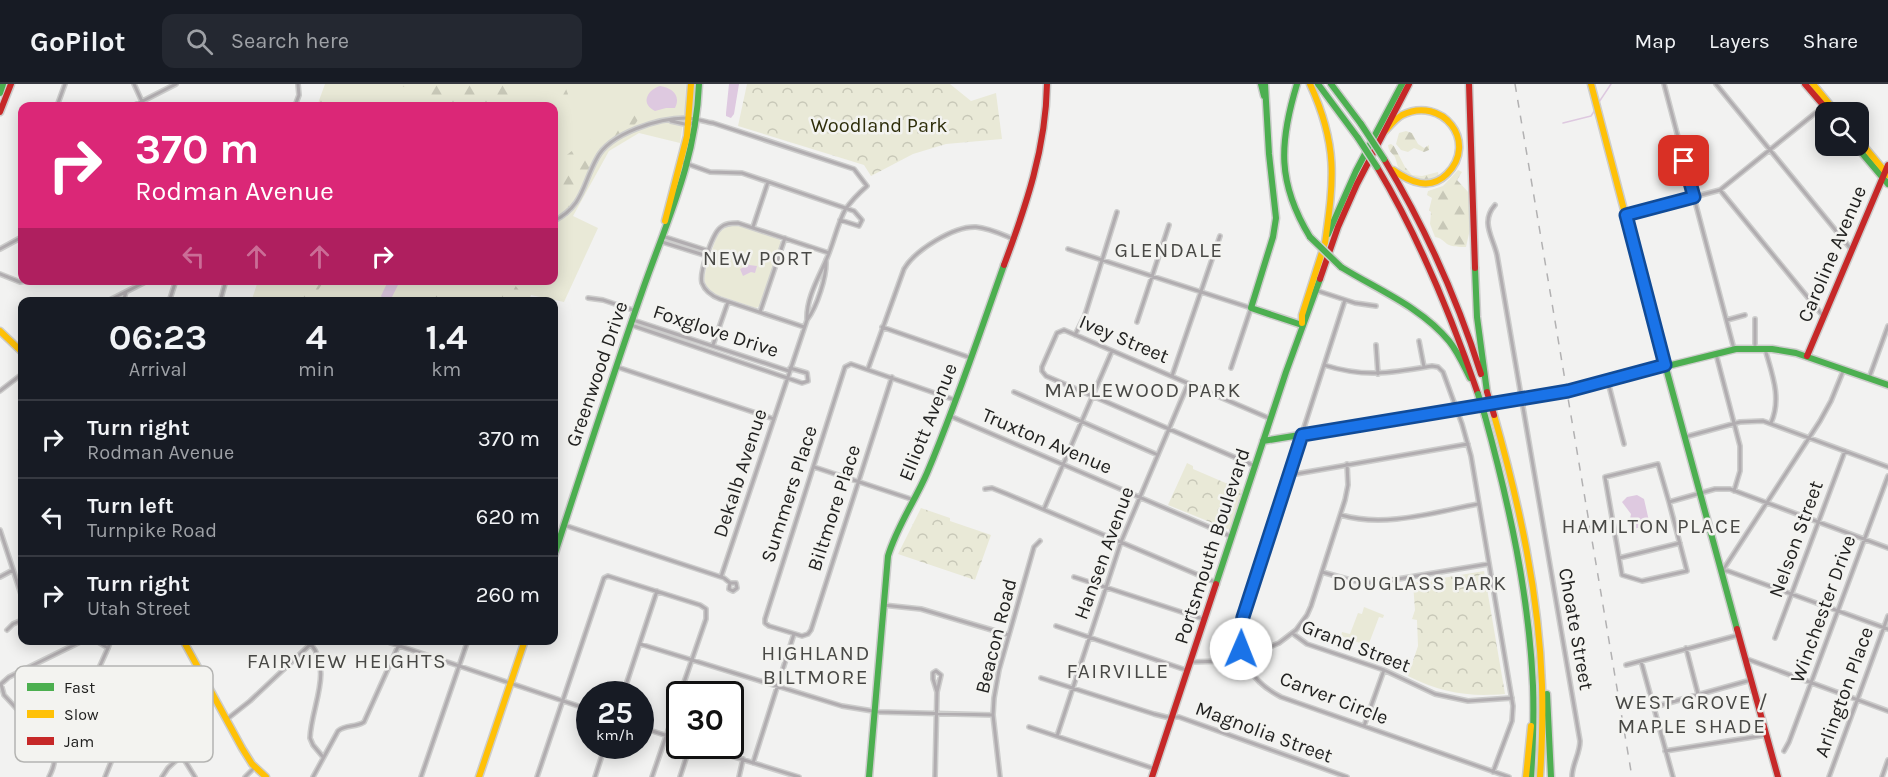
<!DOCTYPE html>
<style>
body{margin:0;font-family:Karla,sans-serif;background:#242831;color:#f1f3f6;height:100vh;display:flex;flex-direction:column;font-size:22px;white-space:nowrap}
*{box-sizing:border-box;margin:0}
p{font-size:20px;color:#9ea1a6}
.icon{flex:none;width:33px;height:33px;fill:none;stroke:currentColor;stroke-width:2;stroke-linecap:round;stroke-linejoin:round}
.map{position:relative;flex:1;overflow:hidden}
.details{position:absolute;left:18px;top:213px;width:540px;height:348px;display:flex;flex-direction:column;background:#171b24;border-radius:12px;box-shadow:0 3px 15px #0003}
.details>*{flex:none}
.hud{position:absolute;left:18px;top:18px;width:540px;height:183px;border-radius:12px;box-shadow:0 3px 15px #0003;background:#db2777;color:#fff;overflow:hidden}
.fabs{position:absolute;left:1815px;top:18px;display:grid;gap:12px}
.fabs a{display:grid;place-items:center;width:54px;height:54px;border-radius:12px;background:#171b24;box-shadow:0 3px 15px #0003;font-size:30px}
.speed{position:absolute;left:576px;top:597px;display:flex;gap:12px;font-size:30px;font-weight:700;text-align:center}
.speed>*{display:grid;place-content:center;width:78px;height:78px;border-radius:50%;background:#171b24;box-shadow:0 3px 15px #0003;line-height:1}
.speed small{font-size:15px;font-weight:400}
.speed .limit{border:3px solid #111;border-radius:9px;background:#fff;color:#111}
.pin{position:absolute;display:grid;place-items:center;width:51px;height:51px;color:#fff;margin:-26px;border-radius:12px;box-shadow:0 3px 9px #0006}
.me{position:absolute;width:66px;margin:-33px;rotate:1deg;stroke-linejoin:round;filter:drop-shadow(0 0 4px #0008)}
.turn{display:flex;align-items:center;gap:21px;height:126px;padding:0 18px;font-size:27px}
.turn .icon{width:78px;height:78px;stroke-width:2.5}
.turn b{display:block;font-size:42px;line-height:51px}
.lanes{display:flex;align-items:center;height:57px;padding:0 18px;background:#0003;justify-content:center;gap:30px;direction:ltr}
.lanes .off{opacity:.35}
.eta{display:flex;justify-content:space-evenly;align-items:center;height:102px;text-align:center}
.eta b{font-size:36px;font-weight:700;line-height:42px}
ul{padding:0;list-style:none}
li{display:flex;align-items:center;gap:18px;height:78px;padding:0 18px;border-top:2px solid #363941}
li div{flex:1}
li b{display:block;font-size:22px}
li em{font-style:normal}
header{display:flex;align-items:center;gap:36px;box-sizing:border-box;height:84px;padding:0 30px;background:#171b24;border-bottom:2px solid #363941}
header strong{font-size:28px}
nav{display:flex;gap:33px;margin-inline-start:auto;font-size:21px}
.search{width:420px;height:54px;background:#242831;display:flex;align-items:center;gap:15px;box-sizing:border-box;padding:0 21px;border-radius:12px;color:#9ea1a6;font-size:22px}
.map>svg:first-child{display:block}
.green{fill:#e9e9d7}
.forest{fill:url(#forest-firs)}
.park{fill:url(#park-crowns)}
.water{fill:#dec9e0}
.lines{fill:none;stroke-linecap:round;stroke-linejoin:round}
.stream{stroke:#dec9e0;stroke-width:1.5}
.street-casing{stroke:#cdcdcc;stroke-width:6}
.fast-casing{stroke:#cdcdcc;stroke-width:9}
.slow-casing{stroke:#cdcdcc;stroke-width:9}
.jam-casing{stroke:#cdcdcc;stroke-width:9}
.street{stroke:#b1adb0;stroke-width:3}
.fast{stroke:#4caf50;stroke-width:6}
.slow{stroke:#ffc107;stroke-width:6}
.jam{stroke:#c62828;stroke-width:6}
.rail{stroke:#b2b1b2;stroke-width:1.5;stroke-dasharray:8 8;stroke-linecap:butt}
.fast-bridge-casing{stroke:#cdcdcc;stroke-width:9;stroke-linecap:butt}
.jam-bridge-casing{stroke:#cdcdcc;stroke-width:9;stroke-linecap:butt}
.fast-bridge{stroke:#4caf50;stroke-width:6}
.jam-bridge{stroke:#c62828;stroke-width:6}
.route-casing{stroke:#114b97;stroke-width:15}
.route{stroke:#1a73e8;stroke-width:10}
.labels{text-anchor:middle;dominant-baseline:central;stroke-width:5;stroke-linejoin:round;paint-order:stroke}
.park-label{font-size:20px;fill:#2f2e0b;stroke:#f3f3f0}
.street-label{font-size:20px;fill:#222221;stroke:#f3f3f0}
.neighbourhood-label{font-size:21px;letter-spacing:1.5px;fill:#494946;stroke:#f3f3f0}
.key{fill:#f3f3f0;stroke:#b4b4b2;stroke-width:1.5}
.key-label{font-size:16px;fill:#222221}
</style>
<header>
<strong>GoPilot</strong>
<div class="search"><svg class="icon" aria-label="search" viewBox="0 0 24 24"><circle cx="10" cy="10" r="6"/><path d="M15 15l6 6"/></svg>Search here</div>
<nav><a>Map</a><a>Layers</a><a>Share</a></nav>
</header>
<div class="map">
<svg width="1888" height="693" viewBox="0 0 1888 693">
<defs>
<pattern id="forest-firs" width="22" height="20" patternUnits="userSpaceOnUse" patternTransform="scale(1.5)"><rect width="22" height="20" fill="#e9e9d7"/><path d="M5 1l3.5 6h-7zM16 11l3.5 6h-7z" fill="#c8c8b8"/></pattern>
<pattern id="park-crowns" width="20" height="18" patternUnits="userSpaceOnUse" patternTransform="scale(1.5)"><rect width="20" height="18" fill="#e9e9d7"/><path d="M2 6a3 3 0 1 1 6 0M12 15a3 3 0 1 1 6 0" fill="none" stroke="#c8c8b8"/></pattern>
</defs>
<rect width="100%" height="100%" fill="#f2f2f1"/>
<!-- green -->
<path class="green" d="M329,0H686L685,25L680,59L639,49L609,67L573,132L598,144L564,218L531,211L528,218H251L258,197L554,196V22H322Z
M736,141L778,154L781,158L760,222L756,224L714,210L707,204L704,195L707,180L718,149L728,142Z
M1364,523L1384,531L1383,534L1379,533L1368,562L1341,552L1342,548L1350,550L1358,529L1362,530Z"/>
<!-- forest -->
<path class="forest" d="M325,0H330L325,16L330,19L331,22H317Z
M393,0H522L521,4L503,22H441L438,19L426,14L417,6L408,1L405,3Z
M566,5L568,10L565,22L559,28L554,25L561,17V7Z
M640,21L642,25C639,43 623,52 606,55C591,75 584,97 573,119L568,123L560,113L554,115V87L563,74L578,62L590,56L598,44C609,42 616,35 628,32L634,22Z
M1406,47L1412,49L1418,60L1424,64L1429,61V66L1424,68L1414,64L1408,68L1401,66L1396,60L1399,49Z
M1391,60L1394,62L1405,83L1412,91L1422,92L1438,88L1439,93C1426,98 1407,96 1398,83C1397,80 1396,76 1395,73C1391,68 1389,68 1388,61Z
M1458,86L1462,88L1457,96L1470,110V145L1466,163C1460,163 1452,163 1447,160C1442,156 1441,154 1435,153L1430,140L1431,128L1429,126L1432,114L1427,111L1428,107L1443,102Z
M315,197H324L311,217H298Z
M434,197H443L439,217H429Z
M498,197H512L521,209L524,217H504L498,206Z"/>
<!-- park -->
<path class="park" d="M747,0H950L971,17L996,9L1002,55L946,60L913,70L871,92L864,81L738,42Z
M1187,379L1193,382V385L1242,406L1230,446L1168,421Z
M921,424L950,434V437L991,451L975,496L898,470Z
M1484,487L1505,610C1468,613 1442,609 1408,592L1418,562L1417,536L1412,535L1415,526L1413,499Z"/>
<!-- water -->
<path class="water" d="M729,0H739L734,30L731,34L726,32V29Z
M660,2C673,4 681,12 675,24H666L655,27C640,20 647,6 660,2Z
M741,171L749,175V181L757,182L755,189L751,188L743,192L740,185L744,183L738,179Z
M388,197H400L390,217H384L381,212Z
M1637,411L1644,415L1649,437L1643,443L1632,445L1629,440L1631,430L1622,418L1627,413Z"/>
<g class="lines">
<!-- stream -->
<path class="stream" d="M1599,18L1611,0
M1563,39L1591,32L1595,26"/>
<defs>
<path id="street" d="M134,0L144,22
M1664,0L1734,265
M1716,0L1851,165
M57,22L65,0
M133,22L176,0
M295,22L299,11L298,0
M671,37L689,41L695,37
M682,78L710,88L742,89L854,127L862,136L859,142L840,136
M1720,106L1823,232
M1495,121C1480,138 1493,153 1497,171L1580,657C1580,670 1572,680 1572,693
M1626,131L1720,106L1824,22
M554,137C584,121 582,101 597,74C610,49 659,34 686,34C695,34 705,38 713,39L854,85L867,102C859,109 851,117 845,126C837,141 834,158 827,174C819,193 806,214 807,236C817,223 827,192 826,176
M753,143L768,98
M662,152L709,167
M662,158L707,172
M0,165L22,153
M1068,165L1251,224L1231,284
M0,190L20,198L33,196
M1315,206L1355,219L1376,222
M588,214L603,216L636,227
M1345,216L1243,533C1235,569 1248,596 1281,613L1509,693
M106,218L149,196
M123,218L126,208
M169,218L176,196
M220,218L226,196
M760,228L785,154
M633,236L789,287
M1727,236L1745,231
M1137,238L1169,141
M631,241L802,299L808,297L807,289L790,284
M804,243L720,215C712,212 705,207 702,199C699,189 712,151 720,144C725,139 732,139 738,139L829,169
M882,243L971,274
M1075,251L1085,231L1117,128
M1419,257L1424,283
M713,261L728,218
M1376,261L1378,290
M1755,264V235
M1765,265C1772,290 1782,314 1771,339
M1716,270L1740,362V387L1734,407
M1324,281C1365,294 1391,289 1432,282L1438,283L1443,288L1462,340L1471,372L1513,622L1512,637L1493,688
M617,283L774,335
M868,285L904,185C915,166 954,142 976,143C989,144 1001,150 1013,155
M1172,292L1220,152
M892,293L811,546L808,550L802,552L769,542L765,539V535L845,283L851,280L955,316
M1869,294L1888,242
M1608,298L1624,360
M0,307L22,290
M1014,308L1158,371
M950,332L1230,452
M1685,353L1740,338L1763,337L1888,383
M21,366L22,365
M1255,382L1046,292L1042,287V283L1057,249L1064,246L1271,335
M814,383L914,416
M1290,391L1468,360
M985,405L992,404L1007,410L1215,498
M1669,418L1687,487L1642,497L1622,491L1605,393L1658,380L1669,418L1715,405H1730L1888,464
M1044,425L1112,267
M1341,431C1385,444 1435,428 1478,420
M564,441L724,494L730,499H736L737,504L733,507L729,505L730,499
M0,446L22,513
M1619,474L1680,459
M1723,486L1820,337L1831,317L1844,285
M1722,487H1728L1888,545
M1322,488L1354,497L1374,499L1488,480
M0,493L13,486
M721,493L807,236
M1074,493L1203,535
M883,521L921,525L1009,551
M1056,542L1186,586
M7,546L13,540L22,536
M1292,549L1307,560L1384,586L1435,610L1468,617L1512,614
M1775,554L1845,367
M90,556L98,558L108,564L111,556
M382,556L590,626
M311,560C333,588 311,623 310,654L313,661L323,673
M640,560L842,622L879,628L993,631
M1686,564L1698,610
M1747,575L1888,627
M1641,577L1673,693
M1191,578L1224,577L1265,565L1279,559L1296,546L1307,531L1311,522L1345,416L1348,401L1347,380
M1626,581L1739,551
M1041,594L1154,630L1166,633H1179L1347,693
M623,610L657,507
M83,621L126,641L156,651L170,658L177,664L195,693
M1654,623L1751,596
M226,636L250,617L315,556
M1364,642L1384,586
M640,643L680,656
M1029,643L1155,685
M1057,652L1121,458L1188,300
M699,662L799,693
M53,666L68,653L108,564
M1665,667L1766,651
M1784,667L1789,658L1888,392
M753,679L794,550
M49,693C55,681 57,673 50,661L4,611L1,600L9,593L80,558L87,556
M105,693L126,641
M162,693L168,684L181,672
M245,693L255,683
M313,693L338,647C346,640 355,644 364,638L401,556
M421,693L468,556
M537,693L604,494L608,492L700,521L706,525V535L680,610
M595,693L605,662
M652,693L680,612
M680,693L690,662
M739,693L743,675
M935,693L937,608L933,595V589L936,587L941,591L937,608
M1000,693L993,631L994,614L999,586L1034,463L1040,457
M1829,693L1888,532
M1882,693L1888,676"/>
<path id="fast" d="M1261,0L1264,12
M1265,0L1269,70L1276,134L1273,153L1251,224L1302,241
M1297,0C1279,59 1277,99 1310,153
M1318,0L1358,54
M1331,0L1361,40
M0,9L3,0
M1856,62L1888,100
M1328,150L1356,87L1402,0
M1341,183C1378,206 1421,223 1449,257C1458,268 1464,282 1470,294
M1475,184L1477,233L1487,308
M1651,229L1737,545
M1485,332C1509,420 1529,510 1533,602C1534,632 1533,663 1531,693
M1263,357L1563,308L1736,265H1772L1796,269L1888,301
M554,472C583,383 612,293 643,205C668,134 696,77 699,0
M1216,500L1286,288L1320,195
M1547,610L1551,693
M869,693L888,472C897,442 915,417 927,389C956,321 979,251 1004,181"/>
<path id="slow" d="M1310,0C1338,61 1334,95 1325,159
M1591,0L1651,229
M1813,0L1836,28
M1385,47C1390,42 1395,35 1402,31C1442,11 1479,58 1447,90C1430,107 1410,98 1393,86
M1858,55L1888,91
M665,137L687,52L691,0
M1302,239V231L1324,162
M0,247L22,268
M1494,331C1519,419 1539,509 1542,601C1543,632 1542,662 1540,693
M183,556L242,664L252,680L266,693
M479,693L525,556
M1526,693L1531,642"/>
<path id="jam" d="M1469,0L1475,184
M1805,0L1829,28
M0,28L11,0
M1384,75C1425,143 1457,214 1481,290
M1377,83C1420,155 1451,231 1478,310
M1004,181C1026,122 1046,64 1047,0
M1320,195L1338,143L1357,100L1409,0
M1807,272L1888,81
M1737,545L1778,693
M1152,693L1216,500"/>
</defs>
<!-- street casing -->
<use href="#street" class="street-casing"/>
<!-- fast casing -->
<use href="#fast" class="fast-casing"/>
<!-- slow casing -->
<use href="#slow" class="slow-casing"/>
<!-- jam casing -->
<use href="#jam" class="jam-casing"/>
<!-- street -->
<use href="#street" class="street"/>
<!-- fast -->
<use href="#fast" class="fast"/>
<!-- slow -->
<use href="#slow" class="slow"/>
<!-- jam -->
<use href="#jam" class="jam"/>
<!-- rail -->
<path class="rail" d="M1515,0L1632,693"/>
<defs>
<path id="fast-bridge" d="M1361,40L1384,75
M1358,54L1377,83
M1310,153L1341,183
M1478,310L1485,332"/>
<path id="jam-bridge" d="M1487,308L1494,331"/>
</defs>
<!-- fast-bridge casing -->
<use href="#fast-bridge" class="fast-bridge-casing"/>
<!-- jam-bridge casing -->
<use href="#jam-bridge" class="jam-bridge-casing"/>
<!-- fast-bridge -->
<use href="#fast-bridge" class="fast-bridge"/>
<!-- jam-bridge -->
<use href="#jam-bridge" class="jam-bridge"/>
</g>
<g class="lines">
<defs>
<path id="route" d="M1241,565L1240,549L1243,533L1302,351L1568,307L1665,281L1626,131L1694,113L1684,77"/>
</defs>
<!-- route casing -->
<use href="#route" class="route-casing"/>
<!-- route -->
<use href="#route" class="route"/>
</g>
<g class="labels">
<!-- park labels -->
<g class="park-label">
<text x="879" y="41">Woodland Park</text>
</g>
<!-- street labels -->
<g class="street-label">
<text transform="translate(1832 170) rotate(-67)">Caroline Avenue</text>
<text transform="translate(716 247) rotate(18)">Foxglove Drive</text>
<text transform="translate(1124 255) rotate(23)">Ivey Street</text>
<text transform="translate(597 290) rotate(-71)">Greenwood Drive</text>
<text transform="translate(928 338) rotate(-68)">Elliott Avenue</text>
<text transform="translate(1047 357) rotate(23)">Truxton Avenue</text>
<text transform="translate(740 389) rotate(-72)">Dekalb Avenue</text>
<text transform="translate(789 410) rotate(-72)">Summers Place</text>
<text transform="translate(834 424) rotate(-72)">Biltmore Place</text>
<text transform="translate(1796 455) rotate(-70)">Nelson Street</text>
<text transform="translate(1212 462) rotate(-72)">Portsmouth Boulevard</text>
<text transform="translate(1104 469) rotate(-70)">Hansen Avenue</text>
<text transform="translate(1823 525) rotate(-70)">Winchester Drive</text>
<text transform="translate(1576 545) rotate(80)">Choate Street</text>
<text transform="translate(996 552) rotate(-76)">Beacon Road</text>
<text transform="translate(1356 562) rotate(21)">Grand Street</text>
<text transform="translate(1844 608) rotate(-70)">Arlington Place</text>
<text transform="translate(1334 614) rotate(21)">Carver Circle</text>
<text transform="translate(1264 648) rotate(20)">Magnolia Street</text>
</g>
<!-- neighbourhood labels -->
<g class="neighbourhood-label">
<text x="1169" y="166">GLENDALE</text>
<text x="758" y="174">NEW PORT</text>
<text x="1143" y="306">MAPLEWOOD PARK</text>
<text x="1652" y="442">HAMILTON PLACE</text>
<text x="1420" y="499">DOUGLASS PARK</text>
<text x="816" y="569">HIGHLAND<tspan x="816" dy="24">BILTMORE</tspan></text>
<text x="347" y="577">FAIRVIEW HEIGHTS</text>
<text x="1118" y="587">FAIRVILLE</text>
<text x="1692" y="618">WEST GROVE /<tspan x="1692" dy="24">MAPLE SHADE</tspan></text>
</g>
</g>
<!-- legend -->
<rect x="15" y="582" width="198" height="96" rx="9" class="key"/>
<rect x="27" y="599" width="27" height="8" fill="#4caf50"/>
<rect x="27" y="626" width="27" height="8" fill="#ffc107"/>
<rect x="27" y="653" width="27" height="8" fill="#c62828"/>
<g class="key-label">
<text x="64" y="609">Fast</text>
<text x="64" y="636">Slow</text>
<text x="64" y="663">Jam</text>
</g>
</svg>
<div class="fabs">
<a><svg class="icon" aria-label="search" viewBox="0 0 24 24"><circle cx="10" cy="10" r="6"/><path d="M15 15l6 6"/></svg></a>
</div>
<div class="speed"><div>25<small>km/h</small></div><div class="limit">30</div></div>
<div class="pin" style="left:1684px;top:77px;background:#d93025"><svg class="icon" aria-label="arrive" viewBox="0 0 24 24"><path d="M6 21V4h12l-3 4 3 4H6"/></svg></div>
<svg class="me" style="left:1241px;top:565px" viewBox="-20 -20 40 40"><circle r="19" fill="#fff"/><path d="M0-13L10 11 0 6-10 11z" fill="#1a73e8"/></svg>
<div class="hud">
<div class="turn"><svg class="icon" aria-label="right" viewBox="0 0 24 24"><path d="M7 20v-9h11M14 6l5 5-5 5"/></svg><div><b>370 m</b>Rodman Avenue</div></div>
<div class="lanes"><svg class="icon off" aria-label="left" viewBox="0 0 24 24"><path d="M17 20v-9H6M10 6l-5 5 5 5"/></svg><svg class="icon off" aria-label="ahead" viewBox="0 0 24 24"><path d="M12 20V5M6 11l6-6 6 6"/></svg><svg class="icon off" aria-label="ahead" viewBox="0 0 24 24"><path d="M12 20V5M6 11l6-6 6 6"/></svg><svg class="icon" aria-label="right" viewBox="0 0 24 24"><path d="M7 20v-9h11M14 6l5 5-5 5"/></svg></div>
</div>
<section class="details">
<div class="eta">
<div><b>06:23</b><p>Arrival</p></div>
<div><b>4</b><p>min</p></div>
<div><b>1.4</b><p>km</p></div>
</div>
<ul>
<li><svg class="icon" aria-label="right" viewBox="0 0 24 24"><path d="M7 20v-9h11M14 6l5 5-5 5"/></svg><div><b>Turn right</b><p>Rodman Avenue</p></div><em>370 m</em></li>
<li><svg class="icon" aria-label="left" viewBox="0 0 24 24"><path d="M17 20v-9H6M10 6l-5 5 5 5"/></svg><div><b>Turn left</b><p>Turnpike Road</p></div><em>620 m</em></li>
<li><svg class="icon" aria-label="right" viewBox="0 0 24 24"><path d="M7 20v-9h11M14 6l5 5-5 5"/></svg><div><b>Turn right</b><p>Utah Street</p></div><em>260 m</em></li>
</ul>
</section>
</div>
